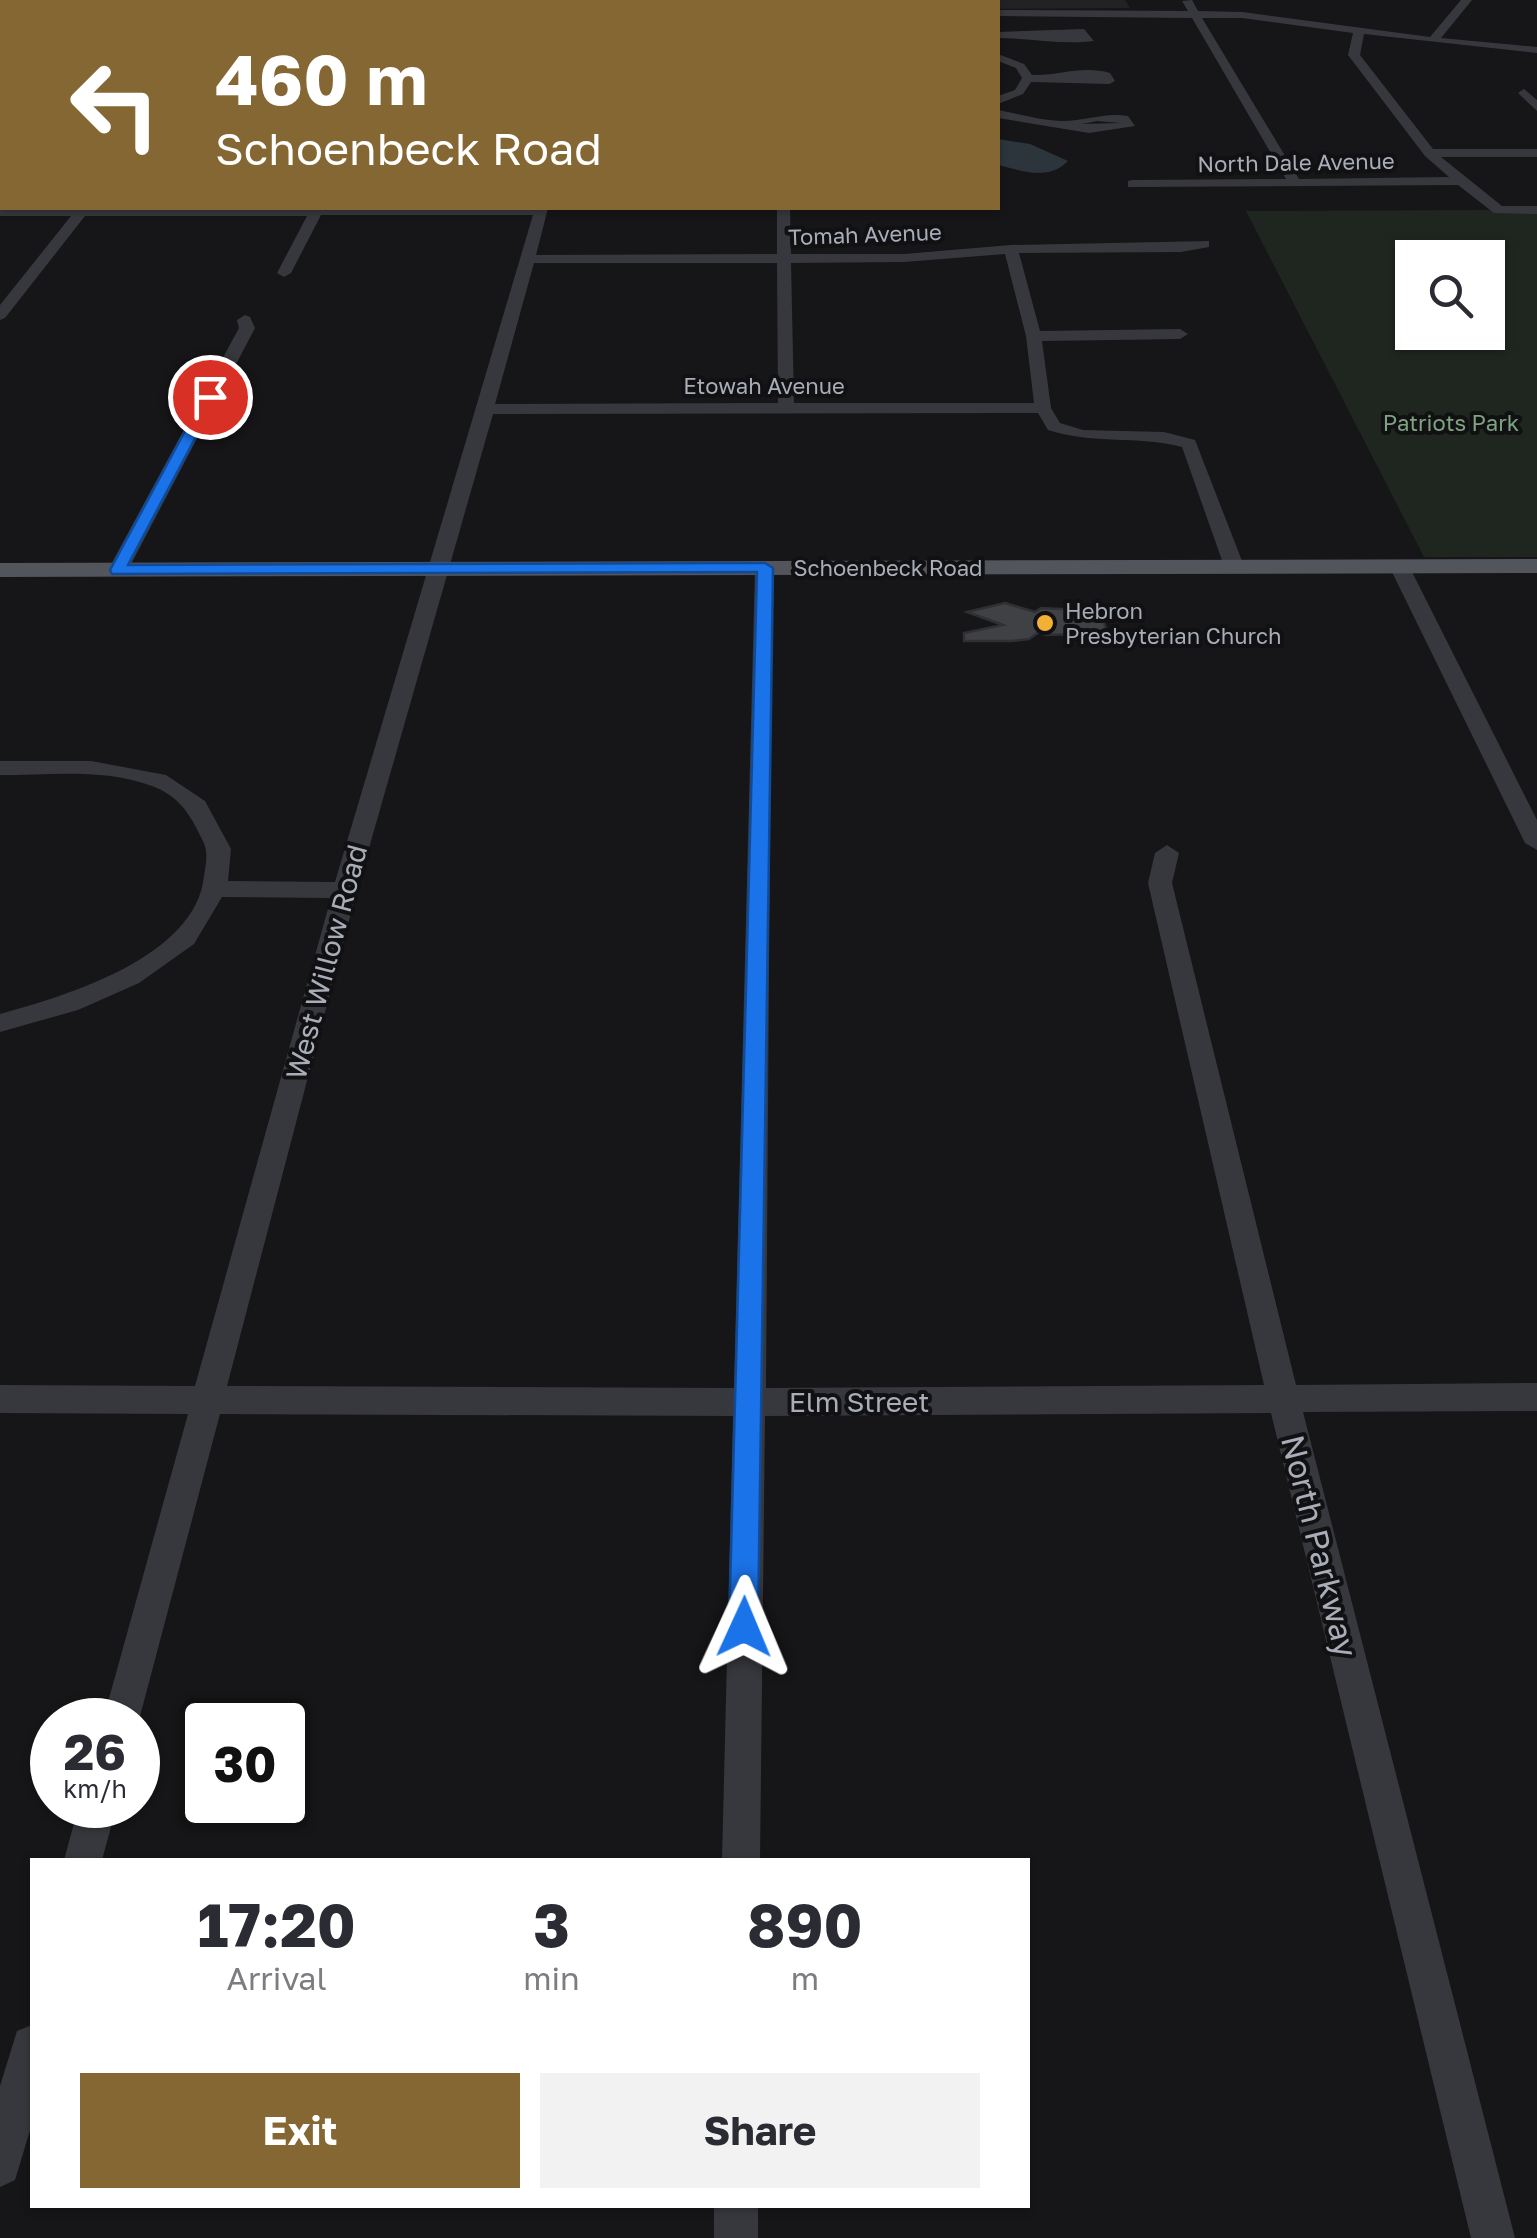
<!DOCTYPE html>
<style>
body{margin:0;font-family:"Golos Text",sans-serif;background:#f2f2f3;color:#2b2b33;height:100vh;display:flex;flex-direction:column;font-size:38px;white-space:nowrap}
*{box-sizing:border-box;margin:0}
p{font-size:32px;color:#7c7c81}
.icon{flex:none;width:55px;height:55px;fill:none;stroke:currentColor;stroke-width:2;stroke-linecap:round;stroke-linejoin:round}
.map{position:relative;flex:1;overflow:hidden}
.drawer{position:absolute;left:30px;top:1858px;width:1000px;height:350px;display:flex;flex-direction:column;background:#fff;border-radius:0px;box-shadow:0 2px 8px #0004}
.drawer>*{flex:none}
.banner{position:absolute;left:0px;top:0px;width:1000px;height:210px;box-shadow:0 2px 8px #0004;background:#856733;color:#fff;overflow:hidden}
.controls{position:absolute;left:1395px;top:240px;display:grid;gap:20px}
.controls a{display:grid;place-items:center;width:110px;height:110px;border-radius:0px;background:#fff;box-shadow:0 2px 8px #0004;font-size:50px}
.speed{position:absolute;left:30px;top:1698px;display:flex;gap:20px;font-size:50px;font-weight:700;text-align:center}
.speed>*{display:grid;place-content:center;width:130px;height:130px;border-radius:50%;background:#fff;box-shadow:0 2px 8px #0004;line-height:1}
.speed small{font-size:25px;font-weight:400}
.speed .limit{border:5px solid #111;border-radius:15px;background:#fff;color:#111}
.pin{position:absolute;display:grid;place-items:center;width:85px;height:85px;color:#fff;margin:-42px;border:5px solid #fff;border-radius:50%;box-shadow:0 2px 10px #0007}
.me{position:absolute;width:110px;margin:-55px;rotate:1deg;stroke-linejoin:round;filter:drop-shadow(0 0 8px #0008)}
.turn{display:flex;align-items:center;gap:35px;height:210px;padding:0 50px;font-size:45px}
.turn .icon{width:130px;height:130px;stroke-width:2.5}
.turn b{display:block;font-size:70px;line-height:85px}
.eta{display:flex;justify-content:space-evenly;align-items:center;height:170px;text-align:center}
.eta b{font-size:60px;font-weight:700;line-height:70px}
.primary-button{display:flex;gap:20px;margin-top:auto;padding:20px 50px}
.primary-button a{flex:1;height:115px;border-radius:0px;background:#856733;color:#fff;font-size:40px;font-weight:700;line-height:115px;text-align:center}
.primary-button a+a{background:#f2f2f3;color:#2b2b33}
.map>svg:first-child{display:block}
.built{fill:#222225}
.green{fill:#1e261f;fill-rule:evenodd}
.water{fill:#2c353c}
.building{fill:#404145;stroke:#303034;stroke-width:2.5}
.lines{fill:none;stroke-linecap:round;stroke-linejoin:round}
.minor{fill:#37383d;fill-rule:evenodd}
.major{fill:#53555c;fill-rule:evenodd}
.route{fill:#1a73e8;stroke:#114b97;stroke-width:2.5}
.poi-dot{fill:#f2b134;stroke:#111113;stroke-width:4}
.labels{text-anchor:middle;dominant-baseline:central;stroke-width:8;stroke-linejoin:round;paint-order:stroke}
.far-street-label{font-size:22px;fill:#a8adb8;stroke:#111113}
.far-park-label{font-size:22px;fill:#7fa381;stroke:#111113}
.far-poi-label{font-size:22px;fill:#a8adb8;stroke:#111113;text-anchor:start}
.street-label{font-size:28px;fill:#a8adb8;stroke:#111113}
.near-street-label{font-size:32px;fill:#a8adb8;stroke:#111113}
</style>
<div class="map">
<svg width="1537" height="2238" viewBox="0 0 1537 2238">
<rect width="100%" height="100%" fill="#161618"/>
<!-- built -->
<path class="built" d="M614,0H1125L1130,8L998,9V2Z"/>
<!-- green -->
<path class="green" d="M1489,210L1537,213V557H1424L1246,211ZM1412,258H1488V332H1412Z"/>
<!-- water -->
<path class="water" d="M998,139L1030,144L1068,161C1049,181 1022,171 998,165Z"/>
<!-- building -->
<path class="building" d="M1005,603L1035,612L1041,608L1101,611L1107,633L1046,635L1039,632L1029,639L1012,641H964V633L1003,625L967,612Z"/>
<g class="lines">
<!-- minor -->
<path class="minor" d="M1192,0L1198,11L1242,12L1430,37L1461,0H1472L1441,38L1537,47V53L1364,34L1360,55L1433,149H1537V157H1441L1502,206H1537V214L1494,213L1458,185L1128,187V181L1133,180L1286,179L1192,18L998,16V10L1188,11L1182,1ZM1202,18H1242L1353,33L1348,55L1425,156L1449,177L1299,179Z
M0,11H2V17H0Z
M1084,29L1094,41C1061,45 1030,38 998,38V32Z
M998,54L1024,64L1032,75C1059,76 1082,65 1110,73L1115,81L1109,84L1031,82L1023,94L998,104V96L1015,90L1022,78L1016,68L998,61Z
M1524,89L1537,100V111L1518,93Z
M0,95L2,96V102L0,103Z
M998,110C1019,114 1042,121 1063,121C1086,121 1104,112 1128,116L1135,126L1089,133L998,118ZM1097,121L1121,123L1082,124Z
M0,147H2V155H0Z
M0,208H548L536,255L777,254V208H790L791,254H904L1011,245L1209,241V247L1181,252L1019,253L1040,331L1180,329L1188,334L1180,339L1042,341L1051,408L1060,423L1083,430L1164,432L1195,440L1244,566L1234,572L1224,566L1182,447C1137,435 1094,445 1048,430L1038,413L493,414L357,890L227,1386L734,1388L755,567L765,561L772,563L766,1388L1264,1385L1148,883L1155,853L1167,845L1179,853L1172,883L1296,1385L1537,1383V1411L1303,1412L1515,2238H1471L1271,1413L765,1416L760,1860H722L733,1416L220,1414L139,1720L138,1724V1720H103L188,1414L0,1413V1385L195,1386L331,898L222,897L194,944L139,983L78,1010L0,1032V1014C66,996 196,957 204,876C206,862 209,852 202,839C190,814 179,796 152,786C106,768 48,775 0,775V761H91L166,775L205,801L231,849L228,881L335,882L533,215H321L291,273L284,277L277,273L307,216H85L5,318L0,320V305L71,216H0ZM1005,254L1026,336L1034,403H794L791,263L904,262ZM534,263H777L778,403L495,404Z
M245,315L250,317L255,328L128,570L118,576L111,574L108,570L239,328L237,320Z
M1399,560L1409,566L1537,820V850L1525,843L1389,566Z
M79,1805H117L102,1860H64Z
M32,2025V2124L15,2180L0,2187V2086L17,2031Z
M714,2205H758V2238H714Z"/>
<!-- major -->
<path class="major" d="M1537,559V573L0,577V563Z"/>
</g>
<!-- route -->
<path class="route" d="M205,394L217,397L128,565L765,563L773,568L758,1627L754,1637L744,1641L733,1637L729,1627L757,572L112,574L110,570Z"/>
<!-- markers -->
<circle class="poi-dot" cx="1045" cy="623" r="10"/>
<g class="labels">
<!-- far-street labels -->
<g class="far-street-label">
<text transform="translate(1296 162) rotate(-1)">North Dale Avenue</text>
<text transform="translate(865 234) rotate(-2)">Tomah Avenue</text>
<text x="764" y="385">Etowah Avenue</text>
<text x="888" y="567">Schoenbeck Road</text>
</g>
<!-- far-park labels -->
<g class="far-park-label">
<text x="1451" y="422">Patriots Park</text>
</g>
<!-- far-poi labels -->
<g class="far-poi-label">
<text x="1065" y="610">Hebron<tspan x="1065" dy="25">Presbyterian Church</tspan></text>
</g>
<!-- street labels -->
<g class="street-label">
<text transform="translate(326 962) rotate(-75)">West Willow Road</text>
<text x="859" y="1401">Elm Street</text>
</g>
<!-- near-street labels -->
<g class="near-street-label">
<text transform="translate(1320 1546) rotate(76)">North Parkway</text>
</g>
</g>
</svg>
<div class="controls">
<a><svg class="icon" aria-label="search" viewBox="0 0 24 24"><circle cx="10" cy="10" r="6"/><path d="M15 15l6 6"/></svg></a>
</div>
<div class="speed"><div>26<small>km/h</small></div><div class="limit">30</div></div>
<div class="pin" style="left:210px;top:397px;background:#d93025"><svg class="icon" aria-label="arrive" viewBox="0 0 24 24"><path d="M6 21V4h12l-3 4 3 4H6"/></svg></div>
<svg class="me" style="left:744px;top:1627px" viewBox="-20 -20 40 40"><path d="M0-17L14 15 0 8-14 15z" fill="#1a73e8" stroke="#fff" stroke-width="4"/></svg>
<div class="banner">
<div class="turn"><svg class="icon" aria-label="left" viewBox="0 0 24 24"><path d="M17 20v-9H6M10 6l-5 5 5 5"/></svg><div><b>460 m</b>Schoenbeck Road</div></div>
</div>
<section class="drawer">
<div class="eta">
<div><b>17:20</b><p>Arrival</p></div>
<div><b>3</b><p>min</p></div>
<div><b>890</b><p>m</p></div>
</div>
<div class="primary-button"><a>Exit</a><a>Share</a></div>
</section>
</div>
